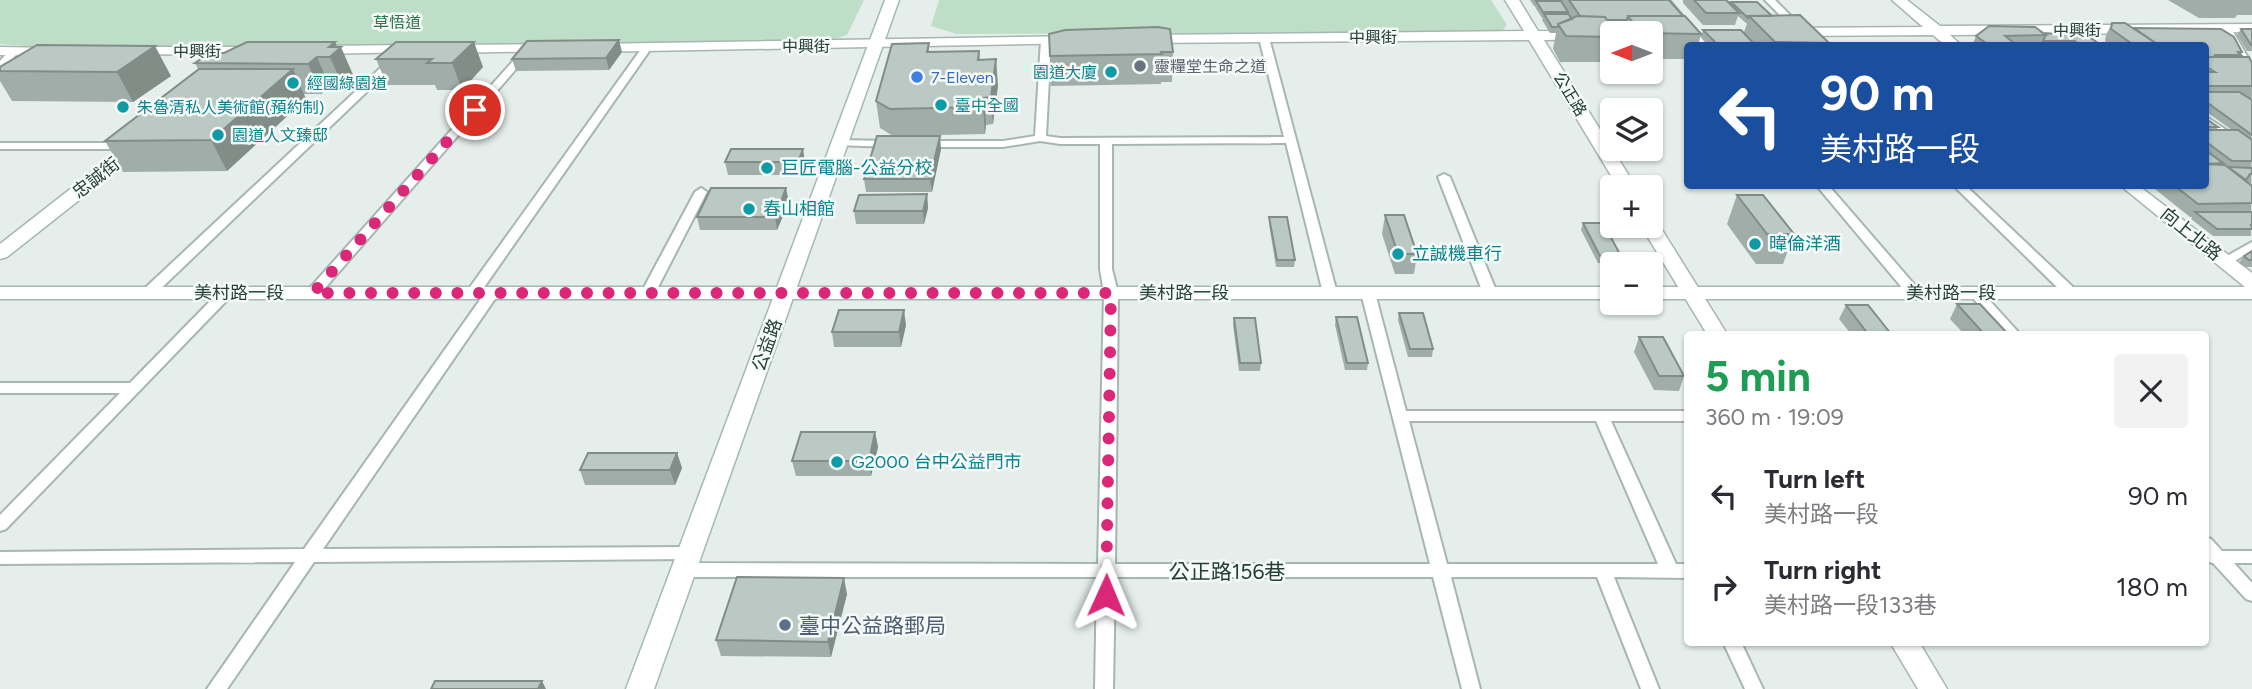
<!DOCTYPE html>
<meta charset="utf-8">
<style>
body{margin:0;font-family:Figtree,"Noto Sans TC",sans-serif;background:#f2f2f3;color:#2b2b33;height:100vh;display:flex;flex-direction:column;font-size:26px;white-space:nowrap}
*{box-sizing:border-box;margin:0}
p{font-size:23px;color:#7c7c81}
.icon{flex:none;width:38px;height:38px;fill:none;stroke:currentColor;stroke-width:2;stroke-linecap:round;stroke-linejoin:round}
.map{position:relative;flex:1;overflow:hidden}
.side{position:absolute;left:1684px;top:331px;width:525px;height:315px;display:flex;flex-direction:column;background:#fff;border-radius:7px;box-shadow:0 2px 5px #0004}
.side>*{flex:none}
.hud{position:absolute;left:1684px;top:42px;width:525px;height:147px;border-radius:7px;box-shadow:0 2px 5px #0004;background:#1a4fa0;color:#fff;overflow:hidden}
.needle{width:46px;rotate:270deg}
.fabs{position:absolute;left:1600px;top:21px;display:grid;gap:14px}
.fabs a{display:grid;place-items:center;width:63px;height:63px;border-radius:7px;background:#fff;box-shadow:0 2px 5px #0004;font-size:35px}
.pin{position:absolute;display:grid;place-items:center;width:60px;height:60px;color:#fff;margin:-30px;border:4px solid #fff;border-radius:50%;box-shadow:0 2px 7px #0007}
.me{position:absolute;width:77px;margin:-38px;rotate:1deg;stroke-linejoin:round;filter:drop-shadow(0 0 5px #0008)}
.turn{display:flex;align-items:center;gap:24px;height:147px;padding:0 21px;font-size:32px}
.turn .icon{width:91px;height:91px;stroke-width:2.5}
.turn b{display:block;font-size:49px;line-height:60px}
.round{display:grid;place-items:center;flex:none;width:74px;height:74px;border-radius:7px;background:#f2f2f3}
.headline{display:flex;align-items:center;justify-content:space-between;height:119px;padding:0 21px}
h1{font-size:42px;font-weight:700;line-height:52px;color:#1e9e55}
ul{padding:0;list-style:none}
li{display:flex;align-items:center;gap:21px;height:91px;padding:0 21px}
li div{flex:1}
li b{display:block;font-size:26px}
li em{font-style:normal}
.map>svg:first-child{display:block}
.green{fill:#bedec7}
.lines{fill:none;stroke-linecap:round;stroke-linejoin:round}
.service-casing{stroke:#a7b6b1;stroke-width:4}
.minor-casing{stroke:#a7b6b1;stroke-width:3}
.tertiary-casing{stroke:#a7b6b1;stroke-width:3}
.secondary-casing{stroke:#a3b9b2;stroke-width:3}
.service{fill:#fff;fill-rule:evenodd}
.minor{fill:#fff;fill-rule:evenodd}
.tertiary{fill:#fff;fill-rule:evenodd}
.secondary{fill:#fff;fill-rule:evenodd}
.wall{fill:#a0ada8}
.shaded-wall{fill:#828d88}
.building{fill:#bac9c3;stroke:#828d88;stroke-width:2}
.route{stroke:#db2777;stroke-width:12;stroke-dasharray:0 21.6}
.worship-dot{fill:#6b7280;stroke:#f5faf8;stroke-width:2.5}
.culture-dot{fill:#0f9aa8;stroke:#f5faf8;stroke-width:2.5}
.shop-dot{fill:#3f7fe0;stroke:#f5faf8;stroke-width:2.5}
.service-dot{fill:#5c6f8a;stroke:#f5faf8;stroke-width:2.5}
.labels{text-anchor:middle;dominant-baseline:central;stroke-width:5;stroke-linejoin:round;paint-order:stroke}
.far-park-label{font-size:16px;fill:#2e764a;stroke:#f5faf8}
.far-street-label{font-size:16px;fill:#243f38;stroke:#f5faf8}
.far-worship-label{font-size:16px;fill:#5b616d;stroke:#f5faf8;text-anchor:start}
.far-culture-label{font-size:16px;fill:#0d838f;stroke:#f5faf8;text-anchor:start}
.far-shop-label{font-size:16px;fill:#366cbe;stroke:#f5faf8;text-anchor:start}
.culture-label{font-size:18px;fill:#0d838f;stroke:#f5faf8;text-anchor:start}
.street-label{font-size:18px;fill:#243f38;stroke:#f5faf8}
.near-street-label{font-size:21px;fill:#243f38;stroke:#f5faf8}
.near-service-label{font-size:21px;fill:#4e5e75;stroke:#f5faf8;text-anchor:start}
</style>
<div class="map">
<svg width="2252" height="689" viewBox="0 0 2252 689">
<rect width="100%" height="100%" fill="#e5eeea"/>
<!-- green -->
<path class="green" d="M0,0H864L847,35L822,43L38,47L0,44Z
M939,0H1491L1507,25L1501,32L957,34L931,26Z"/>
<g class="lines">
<defs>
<path id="service" d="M1659,0H1669L1708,46H1697Z
M1765,0H1775L1821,46H1810Z
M2226,25L2231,28L2252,65V77L2247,74L2221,28Z
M1261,36L1269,38L1337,293L1330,297L1323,293L1286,143L1112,144V269L1118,293L1115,564H1430L1361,293L1368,289L1375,293L1406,411H1687V421H1611L1676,564H1687V578L1614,577L1659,689H1641L1597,577H1451L1480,689H1462L1433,577H1115L1113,689H1095L1097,577H684L678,575L675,570L678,565L684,563L1098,564L1104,293L1100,269V144H1060L1040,141L1003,147H922L916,144L922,141H1003L1035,136L1041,40L1046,37L1051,40L1046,136L1060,138L1284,137L1259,38ZM1409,421H1596L1658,564H1447Z
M644,45L652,47L478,296H468L466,293L468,290Z
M11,49L19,51L4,69L0,70V61Z
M522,51L530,53L318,296H308L306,293L308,290Z
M390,59L399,61L153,296H143L141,293L143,290Z
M2205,116L2252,147V155L2205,124Z
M840,140L891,141L897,144L891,147L836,145V141Z
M0,143H126L132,146L126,149H0Z
M1444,174L1450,177L1497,293L1495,296L1490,297L1483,293L1438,177Z
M1817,186H1829L1919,290L1921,293L1919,296H1909Z
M1954,186H1966L2076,290L2078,293L2076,296H2066Z
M701,188L707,192L655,293L648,297L643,296L641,293L695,192Z
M2252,242V251L2229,264H2219L2218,261Z
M226,289L233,293L231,296L6,529L0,531V515L120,393H0V383H130L221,290Z
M492,289L499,293L323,549L690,547L696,549L699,553L696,557L690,559L314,562L227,689H207L295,562L0,564V552L304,549L487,290Z
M1975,289L1980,290L2020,334H2006L1968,293Z
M2205,537L2211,539L2222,551H2252V563H2234L2252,583V601L2246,599L2213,563L2209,562L2205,554Z
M1723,642H1741L1763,689H1745Z"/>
<path id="minor" d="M1505,0H1519L1538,31L1617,32L1612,33V39L1544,40L1636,187H1618L1529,40L1145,43L1138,39L1145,35L1524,31Z
M1892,0H1907L1940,26L2252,24V32L1950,35L1962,46H1946L1933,35L1789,36L1782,32L1789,28L1923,27Z
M1078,36L1083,37L1085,40L1083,43L592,52L585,48L592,44Z
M549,44L556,48L554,51L449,53L442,49L449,45Z
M413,45L418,46L420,49L418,52L316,54L309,50L316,46Z
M0,47L56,48L63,52L56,56L0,55Z
M130,47H255L262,51L255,55L125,54L123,51L125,48Z
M139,139L145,140L147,144L145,148L7,257L0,259V244L133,140Z
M2121,186H2139L2252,273V289L2245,287Z
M1650,220L1659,225L1727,334H1707L1641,226H1650Z
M1890,642H1919L1947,689H1918Z"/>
<path id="tertiary" d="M0,287H1612V299H0Z
M1650,287H2252V299H1650Z"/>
<path id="secondary" d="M885,0H899L654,689H626Z"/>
</defs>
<!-- service casing -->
<use href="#service" class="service-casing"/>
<!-- minor casing -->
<use href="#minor" class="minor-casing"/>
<!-- tertiary casing -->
<use href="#tertiary" class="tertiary-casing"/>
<!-- secondary casing -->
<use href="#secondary" class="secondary-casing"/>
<!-- service -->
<use href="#service" class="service"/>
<!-- minor -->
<use href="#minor" class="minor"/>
<!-- tertiary -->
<use href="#tertiary" class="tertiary"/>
<!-- secondary -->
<use href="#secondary" class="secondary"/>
</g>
<!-- wall -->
<path class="wall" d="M1530,0H1669L1682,16L1701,34L1698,46H1687V59H1650V33H1612V62H1560L1553,49L1556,33H1550L1542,20L1543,18H1542L1535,7V6H1534Z
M1683,0H1726L1730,5L1731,2L1772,16L1829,43L1828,46H1711L1701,36L1703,30L1744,32L1747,24L1738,16L1735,25H1703L1683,3Z
M2168,0H2252V15H2237L2235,18H2199Z
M2112,23L2242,52L2240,57L2252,63V98H2250L2252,100L2251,236H2213L2191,219L2192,217H2190L2151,186H2205V118L2218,127L2216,130H2232L2205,111V46H2111L2105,41L2106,35Z
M2241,29H2252V51H2247L2237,35Z
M2043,33L2102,46H1972L1976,36Z
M1049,34L1173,52L1172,82H1161V84L1051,86Z
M335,42L354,77L343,87H330L321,94H304L306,99L227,171L123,172L105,141L198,69L195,63L224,53Z
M396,42L483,67L462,90H437L435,85H387L376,59Z
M929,43V52L979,51L980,60L998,85L993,124L986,125L985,134L893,136L880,128L876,101Z
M37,45L171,76L133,102L12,101L0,81V67Z
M622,52L609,70L516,71L512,59Z
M941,149L932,192H866L864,179Z
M725,162H805L800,175H728Z
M927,194L928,208L924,224H856L854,211Z
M1737,195L1794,234L1783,264H1756L1727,224Z
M789,202L777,230H700L697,217Z
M1385,215L1417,254L1414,274H1395L1382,234Z
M1269,217L1295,260L1294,267H1276L1269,224Z
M1583,223L1621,256L1619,263H1598L1581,230Z
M2252,251V267H2245L2239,263L2244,256Z
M1957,304L2008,334H1964L1950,319Z
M1846,305L1891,334H1851L1839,319Z
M1399,313L1433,349L1432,357H1408L1398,320Z
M1336,317L1368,363L1367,370H1345L1335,325Z
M1234,318L1261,363L1260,371H1239L1233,325Z
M906,325L901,347H834L832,332Z
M1639,337L1684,376L1679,391L1654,390L1634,352Z
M875,432L878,447L871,476H796L792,461Z
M677,453L682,468L675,485H585L580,470Z
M847,594L831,657L721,656L716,640Z"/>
<!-- shaded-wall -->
<path class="shaded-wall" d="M619,40L622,52L609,70L606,58Z
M335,42L338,50L341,47L354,77L343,87L330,57L329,47Z
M474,42L483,67L462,90L452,63Z
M155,46L171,76L133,102L117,72Z
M317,57L330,87L321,94L308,64Z
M996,59L998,85L993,124L991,97Z
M293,69L306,99L227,171L211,140Z
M984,98L986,125L985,134L983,107Z
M940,136L941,149L932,192L930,179Z
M803,149L805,162L800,175L798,162Z
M786,188L789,202L777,230L775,217Z
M927,194L928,208L924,224L923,211Z
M904,310L906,325L901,347L899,332Z
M875,432L878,447L871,476L869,461Z
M677,453L682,468L675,485L670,470Z
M844,578L847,594L831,657L828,642Z
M542,681L546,689H538Z"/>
<!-- building -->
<path class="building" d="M1569,0H1669L1683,16H1628L1627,20H1607L1605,17L1580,16Z
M1694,0H1726L1739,13H1706Z
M1536,1H1561L1568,12H1543Z
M1731,2H1757L1772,16H1749L1748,18Z
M1544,14H1568L1572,19L1558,24V27H1552Z
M1800,15L1829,43L1775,42L1749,16Z
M1577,16L1605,17L1611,26H1623L1627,33H1612V37L1566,36L1558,24Z
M1628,16H1685L1701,34L1641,33Z
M2112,23H2125L2160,46H2135L2111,29Z
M1989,26L2035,27L2046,35L2005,36L2018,46H1990L1976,36Z
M1158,27L1170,29L1173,52H1161L1162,54L1050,56L1049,34L1065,30Z
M2134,28L2221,29L2234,37L2242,52H2238L2241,55H2214L2218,57H2205V46H2160Z
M2241,29H2252V45H2251Z
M1703,30H1741L1756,46H1719Z
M2043,33L2088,36L2102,46H2080L2075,41H2043L2046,35Z
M619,40L606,58L512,59L527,41Z
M247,42H335L329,47H341L330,57H317L308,64L195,63L210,53H224Z
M396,42H474L452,63H427L432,59H376Z
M929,43L927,52L979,51L978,60L996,59L991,97L984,98L983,107L890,109L876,101L892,44Z
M37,45L155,46L117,72L0,71V67Z
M2205,57H2249L2252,63V86H2205V72H2215L2205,66Z
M199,69H293L211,140L105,141Z
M2205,92H2239L2252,100V135L2205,101Z
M2205,118L2218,127H2205Z
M2205,130H2238L2252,140V161H2232L2205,141Z
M877,136H940L930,179H864Z
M731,149H803L798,162H725Z
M2205,150L2223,163L2205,164Z
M2205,164L2225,165L2252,186V203L2198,204L2175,186H2205Z
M2228,167L2252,168V174H2250L2246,180Z
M711,188H786L775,217H697Z
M927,194L923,211H854L859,195Z
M1737,195H1763L1794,234H1767Z
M2195,212H2252V225H2250L2252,226V229H2217Z
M1385,215H1404L1417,254H1398Z
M1269,217H1287L1295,260H1277Z
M1583,223H1603L1621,256H1600Z
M2252,251V260H2249L2244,256Z
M1957,304H1980L2008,334H1984Z
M1846,305H1868L1891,334H1868Z
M839,310H904L899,332H832Z
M1399,313H1423L1433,349H1410Z
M1336,317H1357L1368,363H1347Z
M1234,318H1255L1261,363H1240Z
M1639,337H1663L1684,376H1659Z
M801,432H875L869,461H792Z
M588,453H677L670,470H580Z
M737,577L844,578L828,642L716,640Z
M435,681H542L538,689H431Z"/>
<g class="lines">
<!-- route -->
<path class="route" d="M475,110L313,293H1111L1106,595"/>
</g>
<!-- markers -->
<circle class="worship-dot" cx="1140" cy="66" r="7"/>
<g class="culture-dot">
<circle cx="1111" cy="72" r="7"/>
<circle cx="293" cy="83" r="7"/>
<circle cx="941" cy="105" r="7"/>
<circle cx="123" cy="107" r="7"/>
<circle cx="218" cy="135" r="7"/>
<circle cx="767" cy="168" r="7"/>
<circle cx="749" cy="209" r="7"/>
<circle cx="1755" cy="244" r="7"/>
<circle cx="1398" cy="254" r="7"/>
<circle cx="837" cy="462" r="7"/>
</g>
<circle class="shop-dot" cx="917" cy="77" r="7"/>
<circle class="service-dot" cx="785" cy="625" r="7"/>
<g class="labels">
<!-- far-park labels -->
<g class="far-park-label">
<text x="397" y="22">草悟道</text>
</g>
<!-- far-street labels -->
<g class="far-street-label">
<text x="2077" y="30">中興街</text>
<text x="1373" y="37">中興街</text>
<text x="806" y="46">中興街</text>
<text x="197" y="51">中興街</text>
<text transform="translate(1570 94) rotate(59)">公正路</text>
</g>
<!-- far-worship labels -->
<g class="far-worship-label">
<text x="1154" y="66">靈糧堂生命之道</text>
</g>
<!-- far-culture labels -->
<g class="far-culture-label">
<text x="1097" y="72" text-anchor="end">園道大廈</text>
<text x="307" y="83">經國綠園道</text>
<text x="955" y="105">臺中全國</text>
<text x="137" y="107">朱魯清私人美術館(預約制)</text>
<text x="232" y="135">園道人文臻邸</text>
</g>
<!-- far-shop labels -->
<g class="far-shop-label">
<text x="931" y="77">7-Eleven</text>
</g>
<!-- culture labels -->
<g class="culture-label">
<text x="781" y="168">巨匠電腦-公益分校</text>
<text x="763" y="209">春山相館</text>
<text x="1769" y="244">暐倫洋酒</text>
<text x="1412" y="254">立誠機車行</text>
<text x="851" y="462">G2000 台中公益門市</text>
</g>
<!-- street labels -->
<g class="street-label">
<text transform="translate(96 178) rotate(-38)">忠誠街</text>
<text transform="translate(2191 234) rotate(39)">向上北路</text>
<text x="239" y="293">美村路一段</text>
<text x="1184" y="293">美村路一段</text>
<text x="1951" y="293">美村路一段</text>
<text transform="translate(767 345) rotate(-70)">公益路</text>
</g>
<!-- near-street labels -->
<g class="near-street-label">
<text x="1227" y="571">公正路156巷</text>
</g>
<!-- near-service labels -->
<g class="near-service-label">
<text x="799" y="625">臺中公益路郵局</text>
</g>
</g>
</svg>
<div class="fabs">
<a><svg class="needle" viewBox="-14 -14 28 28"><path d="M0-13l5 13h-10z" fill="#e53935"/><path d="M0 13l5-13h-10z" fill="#7c7c81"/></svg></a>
<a><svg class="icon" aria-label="layers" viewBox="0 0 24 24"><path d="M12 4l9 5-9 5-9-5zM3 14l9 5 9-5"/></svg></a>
<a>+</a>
<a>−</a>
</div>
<div class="pin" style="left:475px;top:110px;background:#d93025"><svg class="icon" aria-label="arrive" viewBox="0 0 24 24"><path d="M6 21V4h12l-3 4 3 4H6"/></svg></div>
<svg class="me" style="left:1106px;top:595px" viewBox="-20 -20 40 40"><path d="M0-17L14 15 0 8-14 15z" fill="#db2777" stroke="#fff" stroke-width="4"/></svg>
<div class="hud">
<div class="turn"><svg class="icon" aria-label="left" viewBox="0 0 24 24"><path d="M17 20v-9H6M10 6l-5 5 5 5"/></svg><div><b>90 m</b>美村路一段</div></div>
</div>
<section class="side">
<div class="headline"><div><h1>5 min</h1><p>360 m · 19:09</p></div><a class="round"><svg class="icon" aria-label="close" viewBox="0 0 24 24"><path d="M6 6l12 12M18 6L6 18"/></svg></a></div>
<ul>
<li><svg class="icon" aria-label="left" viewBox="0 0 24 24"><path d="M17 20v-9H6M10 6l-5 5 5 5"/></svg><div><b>Turn left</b><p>美村路一段</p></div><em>90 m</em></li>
<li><svg class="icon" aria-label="right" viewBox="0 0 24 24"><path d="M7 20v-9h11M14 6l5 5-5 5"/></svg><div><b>Turn right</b><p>美村路一段133巷</p></div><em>180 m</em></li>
</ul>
</section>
</div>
